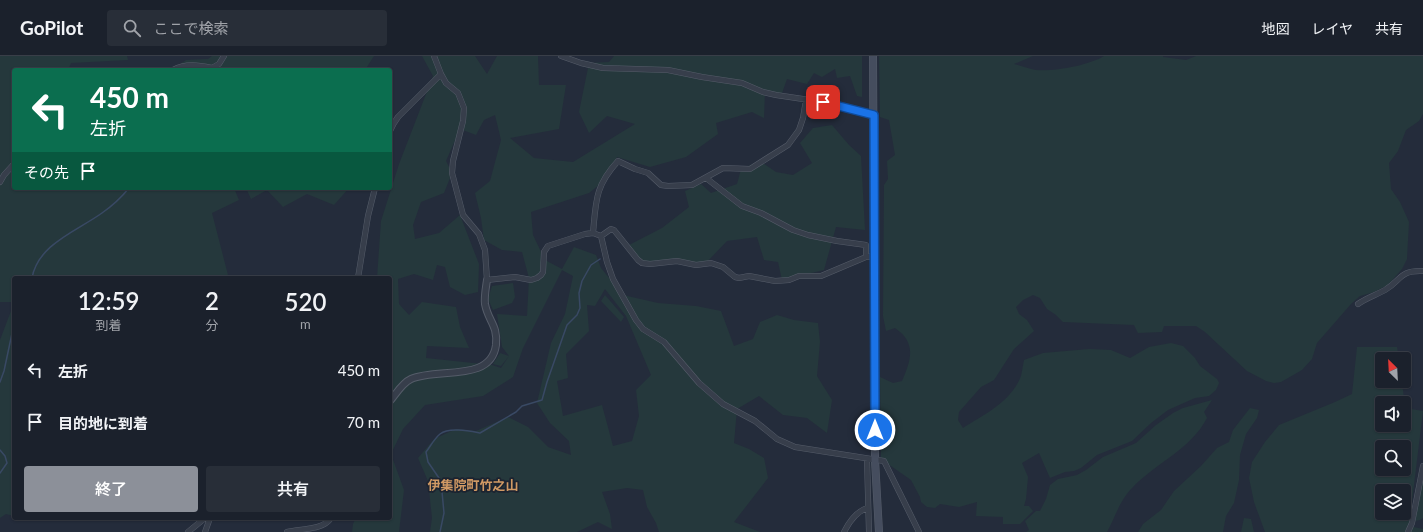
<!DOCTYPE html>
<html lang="ja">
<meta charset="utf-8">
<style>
body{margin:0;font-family:Lato,"Noto Sans JP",sans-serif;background:#282e38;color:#f1f3f6;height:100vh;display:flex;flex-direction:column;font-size:15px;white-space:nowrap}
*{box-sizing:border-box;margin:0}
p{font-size:13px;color:#a0a3a9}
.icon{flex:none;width:22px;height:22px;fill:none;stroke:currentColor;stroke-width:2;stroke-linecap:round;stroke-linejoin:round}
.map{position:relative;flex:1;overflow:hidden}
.drawer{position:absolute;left:12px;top:220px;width:380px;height:244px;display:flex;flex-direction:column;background:#1b212c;border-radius:4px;box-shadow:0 1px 3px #0004,0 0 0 1px #393e48}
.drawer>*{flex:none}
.hud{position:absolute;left:12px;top:12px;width:380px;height:122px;border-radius:4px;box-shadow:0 1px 3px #0004,0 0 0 1px #393e48;background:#0b6e4f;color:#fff;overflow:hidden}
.needle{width:26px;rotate:336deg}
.tools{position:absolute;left:1375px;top:296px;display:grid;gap:8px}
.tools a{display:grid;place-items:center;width:36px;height:36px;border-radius:4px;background:#1b212c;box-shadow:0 1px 3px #0004,0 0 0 1px #393e48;font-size:20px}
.pin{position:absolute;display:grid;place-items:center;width:34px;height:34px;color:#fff;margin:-17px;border-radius:8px;box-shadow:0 2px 6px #0006}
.me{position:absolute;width:44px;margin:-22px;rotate:0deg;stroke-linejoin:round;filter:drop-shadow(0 0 3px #0008)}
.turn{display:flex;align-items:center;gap:14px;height:84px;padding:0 12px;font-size:18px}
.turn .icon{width:52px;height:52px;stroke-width:2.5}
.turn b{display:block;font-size:28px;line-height:34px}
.then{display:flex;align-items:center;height:38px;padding:0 12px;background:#0003;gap:8px;font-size:15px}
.eta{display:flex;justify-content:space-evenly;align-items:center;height:68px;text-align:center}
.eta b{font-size:24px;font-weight:600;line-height:28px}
.cta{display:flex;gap:8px;margin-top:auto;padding:8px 12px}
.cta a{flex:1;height:46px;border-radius:4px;background:#8c9099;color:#fff;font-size:16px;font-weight:600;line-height:46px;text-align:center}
.cta a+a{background:#282e38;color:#f1f3f6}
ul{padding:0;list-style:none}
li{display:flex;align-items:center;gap:12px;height:52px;padding:0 12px}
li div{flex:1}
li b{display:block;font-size:15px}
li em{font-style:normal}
header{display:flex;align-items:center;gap:24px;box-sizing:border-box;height:56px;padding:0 20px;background:#1b212c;border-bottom:1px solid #393e48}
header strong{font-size:19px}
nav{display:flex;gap:22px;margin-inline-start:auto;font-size:14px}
.search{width:280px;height:36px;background:#282e38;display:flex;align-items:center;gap:10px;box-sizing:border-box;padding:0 14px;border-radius:4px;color:#a0a3a9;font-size:15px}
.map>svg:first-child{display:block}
.green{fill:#25383c;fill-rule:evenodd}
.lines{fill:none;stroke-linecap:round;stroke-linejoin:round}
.stream{stroke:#394964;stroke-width:1.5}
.minor-casing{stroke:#555c69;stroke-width:6}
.tertiary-casing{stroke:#555c69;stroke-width:8}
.secondary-casing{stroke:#555c69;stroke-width:8}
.minor{stroke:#373e4b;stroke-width:5}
.tertiary{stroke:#373e4b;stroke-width:6}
.secondary{stroke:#454d5e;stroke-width:7}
.route-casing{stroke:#114b97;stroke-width:10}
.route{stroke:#1a73e8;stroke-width:7}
.labels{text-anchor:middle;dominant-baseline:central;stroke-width:3.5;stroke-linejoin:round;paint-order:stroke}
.quarter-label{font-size:13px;font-weight:bold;fill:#d09964;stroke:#1c2330}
</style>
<header>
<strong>GoPilot</strong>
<div class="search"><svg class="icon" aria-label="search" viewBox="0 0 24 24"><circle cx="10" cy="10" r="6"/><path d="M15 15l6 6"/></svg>ここで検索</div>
<nav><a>地図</a><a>レイヤ</a><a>共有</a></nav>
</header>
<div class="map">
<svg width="1423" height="476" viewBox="0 0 1423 476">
<rect width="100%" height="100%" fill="#242c3b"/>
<!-- green -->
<path class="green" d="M0,0H127L128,4L71,7L68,14H14V132H234L239,144L212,157L228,219L230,222H14V246H0Z
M212,0H374L365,14H172L186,4L208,3Z
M422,0H475L487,18L497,0H538L539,29H566L559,73L510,82L534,102L573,106L635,68L607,60L589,77L579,56L589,7L609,6L614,0H862V41L857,40L850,20L837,22L835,13L822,21L814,17L807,28L787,23L781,40L765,34L764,62L752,56L716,67L718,78L686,101L650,111L617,101L604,125L589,137L531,156L533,179L545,204L562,213L574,191L596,199L601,212L623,239L658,247L696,250L721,255L734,290L753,283L760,266L777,259L794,264L818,267L820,286L817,320L832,344L827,377L807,362L783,359L759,340L737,353L734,387L749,393L764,402L768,422L734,466L760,476H659L656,467L647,451L643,434L627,432L602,436L610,458L612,473L598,466L577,476H430L432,462L428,425L418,402L434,383L456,373L476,375L508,361L528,371L548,391L571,399L569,385L550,367L537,347L551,287L565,258L573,220L562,214L523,292L513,321L483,340L425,349L403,373L391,398L404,434L399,476H352L353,468L356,462H390V222H377L381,165L399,108L433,20ZM495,59L501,84L490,125L475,137L481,162L484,184L502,194L522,196L529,222L527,260L497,258L502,291L509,300L501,312L492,309L426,302L427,290L469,292L460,271L456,251L422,246L409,259L399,248L398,223L414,218L433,224L437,209L445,211L450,231L465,239L478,236L479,208L460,159L439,177L415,183L413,169L421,146L444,137L452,117L446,105L460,73L476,79L484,64ZM605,233L626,260L651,319L636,334L639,360L632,385L613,390L602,349L563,360L557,325L568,322L566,298L589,275L587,249L595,250Z
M879,0H1033L1014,8C1021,10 1029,13 1036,14C1053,16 1090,9 1104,0H1163V1L1186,4L1196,0H1423V58L1419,65L1406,74L1398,95L1389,107L1391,133L1400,146L1409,166L1407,203L1402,213L1388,229L1374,236L1360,240L1351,248L1317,287L1312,303L1302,314L1281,326L1274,327L1266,325L1247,315L1205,276L1196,270H1164L1162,276L1138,277L1134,269L1063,266L1056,259L1047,253L1040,242L1033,239L1023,244L1016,251L1019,258L1027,264L1034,275L1014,293L994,324L981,331L959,356L958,364L963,372C985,358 1011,346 1021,320C1022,315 1023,309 1024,304L1043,297L1089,293L1111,294L1130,302L1149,291L1171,287L1183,290L1195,302L1200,310L1217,323L1219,327L1216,334L1209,340L1195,342L1168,354L1151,367L1132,385L1097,399L1081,412L1074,415L1065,416L1050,422L1039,397L1022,407L1028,421L1026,443L1024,450H1029L1033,455L1020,468H1003V461L976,460L977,446L959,451L940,448L935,452L927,451L921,446L920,441L911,424L881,403L880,321L893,327L902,325C911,304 917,287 895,272L886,275L883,260L884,129L888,123L887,105L895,99L889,64L880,61Z
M832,69L849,89L861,100L865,174L836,171L824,214L782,224L778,206L764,204L757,181L727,185L705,208L674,206L649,209L636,204L629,189L662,172L689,151L685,135L701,128L711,137L737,128L741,113L760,105L776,116L793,119L812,107L800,87L813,72Z
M246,132H349L334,149L307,138L283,151L267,134L251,143Z
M513,227L515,241L512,247L493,254L488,243L492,230Z
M605,239L624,261L621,266L601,245Z
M14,247V460L6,458L0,462V284Z
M1357,291H1397L1399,303H1382V325H1402L1405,352L1423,355L1409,470L1423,473V476H1265L1254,446L1249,422L1252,406L1265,386L1279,369L1335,346L1352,338ZM1382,347H1404V369H1382ZM1382,391H1404V413H1382ZM1382,435H1404V457H1382Z
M500,297L509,300L501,310L493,308Z
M1212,344L1204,356L1207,362C1191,393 1156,407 1133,431C1119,445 1116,460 1107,476H1026L1029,474L1025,465L1036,455H1040L1046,443L1050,429L1058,423L1077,419L1086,414L1103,401L1136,387L1156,369L1173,357L1183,352Z
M1250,352L1259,354L1257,362L1246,378L1240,399L1239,424L1234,447L1226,460L1223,476H1138L1143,468L1161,454L1174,435L1201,410L1217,392L1229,386L1233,374Z
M1423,422V462L1420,464L1414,465Z
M1244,462L1251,463L1254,476H1241Z"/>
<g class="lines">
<!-- stream -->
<path class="stream" d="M32,222C38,188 77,175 102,157C112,150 121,142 129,132
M0,326L4,315L14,268
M0,394L5,400L7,407L0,417
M440,476L444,457L441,425L428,406L426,396C430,391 434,383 440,378C449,371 469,375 480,377L516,356L522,350L542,344L547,326L567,269L577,259L580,252L579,237L582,225L591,209L600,203"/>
<defs>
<path id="minor" d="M434,0L441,18L446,27L458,37L464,52L463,65L453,105L452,117L463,159L479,178L485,194L487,224L515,221L531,224L537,222L541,219L543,216L544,196L548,190L585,178L593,177L601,180
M561,0L581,7L603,12L668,14L702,21L742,27L763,36L776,39L823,46L874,59
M173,14C186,7 198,9 212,12L219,8L224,0
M390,75L394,67L398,61L441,18
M706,122L742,150L761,157L793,174L808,179L837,185L866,189V201
M0,126L4,119L14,108
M593,177C596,145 595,130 618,105L635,113L648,117L661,129L668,130L692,129L723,112L750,113L788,89L799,74L803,62L806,44
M601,180L607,206L613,223L636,264L643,273L664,286L699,327L723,348L755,365L777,383L795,391L884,405L919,476
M601,180L611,173L614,174L638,204L642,207L650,208L677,205L696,209L711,207L723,211L735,221L739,222L749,220L775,225L789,224L799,220H821L866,201L874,200
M358,222L368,160L375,132
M1358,248C1366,242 1376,239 1385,234C1402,224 1399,214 1423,215
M867,403L869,476
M188,476L205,462
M205,476L210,462
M287,476C301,472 322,475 331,462
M844,476C849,466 856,456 867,452
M1408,476L1412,467L1423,410"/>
<path id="tertiary" d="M390,345C396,338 402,327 411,323C437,311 491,327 496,289C498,269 488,265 485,248C484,241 486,231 487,224"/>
<path id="secondary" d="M873,0L875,404L879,476"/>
</defs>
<!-- minor casing -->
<use href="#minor" class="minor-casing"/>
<!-- tertiary casing -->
<use href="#tertiary" class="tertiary-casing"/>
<!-- secondary casing -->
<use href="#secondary" class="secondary-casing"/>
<!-- minor -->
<use href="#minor" class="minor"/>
<!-- tertiary -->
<use href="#tertiary" class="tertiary"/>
<!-- secondary -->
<use href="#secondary" class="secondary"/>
</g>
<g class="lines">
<defs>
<path id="route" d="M823,46L874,59L875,374"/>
</defs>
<!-- route casing -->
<use href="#route" class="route-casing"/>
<!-- route -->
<use href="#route" class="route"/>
</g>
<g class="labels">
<!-- quarter labels -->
<g class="quarter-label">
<text x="473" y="429">伊集院町竹之山</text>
</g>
</g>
</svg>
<div class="tools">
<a><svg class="needle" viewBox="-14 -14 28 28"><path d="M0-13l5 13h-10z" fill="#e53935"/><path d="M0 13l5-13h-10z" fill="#a0a3a9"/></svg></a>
<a><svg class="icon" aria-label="sound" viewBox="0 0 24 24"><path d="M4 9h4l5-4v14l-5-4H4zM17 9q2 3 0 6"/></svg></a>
<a><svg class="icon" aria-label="search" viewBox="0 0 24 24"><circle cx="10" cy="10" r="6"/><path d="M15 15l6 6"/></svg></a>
<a><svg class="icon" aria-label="layers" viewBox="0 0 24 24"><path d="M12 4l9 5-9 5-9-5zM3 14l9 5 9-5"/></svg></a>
</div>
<div class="pin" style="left:823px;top:46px;background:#d93025"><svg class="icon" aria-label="arrive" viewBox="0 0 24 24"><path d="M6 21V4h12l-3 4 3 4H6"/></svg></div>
<svg class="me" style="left:875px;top:374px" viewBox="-20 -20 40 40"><circle r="17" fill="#1a73e8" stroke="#fff" stroke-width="3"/><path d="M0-11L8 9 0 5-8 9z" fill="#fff"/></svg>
<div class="hud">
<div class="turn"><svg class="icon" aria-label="left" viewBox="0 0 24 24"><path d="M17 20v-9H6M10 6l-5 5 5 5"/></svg><div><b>450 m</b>左折</div></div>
<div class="then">その先<svg class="icon" aria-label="arrive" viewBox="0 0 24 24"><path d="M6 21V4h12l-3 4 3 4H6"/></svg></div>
</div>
<section class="drawer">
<div class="eta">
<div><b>12:59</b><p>到着</p></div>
<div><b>2</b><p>分</p></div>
<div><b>520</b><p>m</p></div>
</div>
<ul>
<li><svg class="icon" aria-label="left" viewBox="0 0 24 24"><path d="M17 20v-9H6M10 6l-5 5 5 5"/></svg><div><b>左折</b></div><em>450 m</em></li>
<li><svg class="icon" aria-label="arrive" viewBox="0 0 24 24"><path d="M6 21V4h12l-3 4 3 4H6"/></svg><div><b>目的地に到着</b></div><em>70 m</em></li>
</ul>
<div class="cta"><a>終了</a><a>共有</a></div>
</section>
</div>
